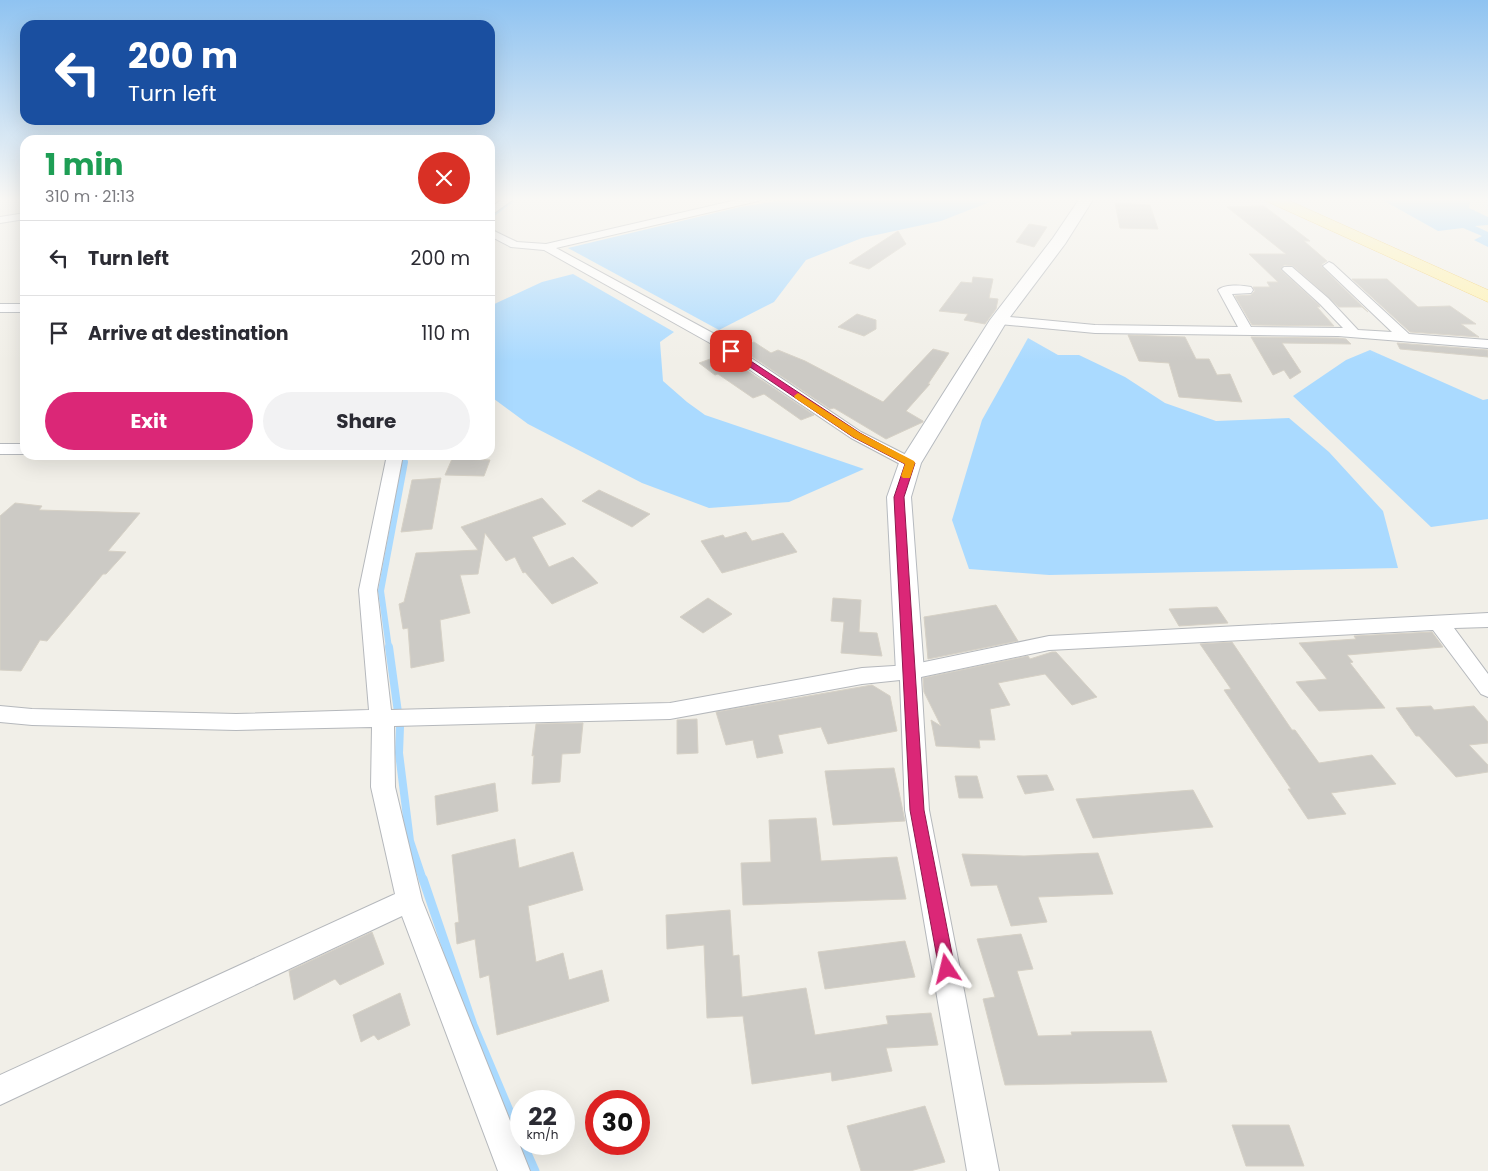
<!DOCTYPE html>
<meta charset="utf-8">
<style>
body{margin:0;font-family:Poppins,sans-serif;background:#f2f2f3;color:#2b2b33;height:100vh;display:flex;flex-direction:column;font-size:19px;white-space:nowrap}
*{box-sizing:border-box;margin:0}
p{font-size:16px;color:#7c7c81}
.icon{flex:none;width:28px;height:28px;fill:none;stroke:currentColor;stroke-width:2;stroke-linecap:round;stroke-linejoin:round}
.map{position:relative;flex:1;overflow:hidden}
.sheet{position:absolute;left:20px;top:135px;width:475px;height:325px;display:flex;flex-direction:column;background:#fff;border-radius:15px;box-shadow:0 5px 20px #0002}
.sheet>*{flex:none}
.hud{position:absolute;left:20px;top:20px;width:475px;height:105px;border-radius:15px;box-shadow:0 5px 20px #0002;background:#1a4fa0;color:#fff;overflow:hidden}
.speed{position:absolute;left:510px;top:1090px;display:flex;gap:10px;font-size:25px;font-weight:700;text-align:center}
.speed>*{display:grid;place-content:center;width:65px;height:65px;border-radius:50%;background:#fff;box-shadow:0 5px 20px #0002;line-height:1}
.speed small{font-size:12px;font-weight:400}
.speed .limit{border:8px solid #d22;background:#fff;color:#111}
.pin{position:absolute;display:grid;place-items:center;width:42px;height:42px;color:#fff;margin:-21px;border-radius:10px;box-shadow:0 2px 8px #0006}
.me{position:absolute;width:55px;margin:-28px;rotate:350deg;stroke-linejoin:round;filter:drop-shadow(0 0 4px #0008)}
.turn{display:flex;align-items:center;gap:18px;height:105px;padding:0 25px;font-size:22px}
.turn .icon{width:65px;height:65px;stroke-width:2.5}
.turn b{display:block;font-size:35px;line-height:42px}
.round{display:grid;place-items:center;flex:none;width:52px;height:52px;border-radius:26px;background:#f2f2f3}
.head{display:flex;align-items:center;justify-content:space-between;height:85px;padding:0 25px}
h1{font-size:30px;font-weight:700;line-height:38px;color:#1e9e55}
.primary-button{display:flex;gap:10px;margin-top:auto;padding:10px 25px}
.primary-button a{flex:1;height:58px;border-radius:30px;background:#db2777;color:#fff;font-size:20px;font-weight:700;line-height:58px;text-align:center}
.primary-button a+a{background:#f2f2f3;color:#2b2b33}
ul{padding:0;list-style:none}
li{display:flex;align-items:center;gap:15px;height:75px;padding:0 25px;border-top:1px solid #e1e1e2}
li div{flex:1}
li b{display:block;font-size:19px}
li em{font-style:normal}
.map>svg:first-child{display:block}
.water{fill:#aadaff}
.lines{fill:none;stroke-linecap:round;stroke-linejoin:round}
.stream-far4{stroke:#aadaff;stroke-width:4}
.stream-far3{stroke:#aadaff;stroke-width:5}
.stream-far2{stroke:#aadaff;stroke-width:6}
.stream-far1{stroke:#aadaff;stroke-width:8}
.stream{stroke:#aadaff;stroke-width:9}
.building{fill:#cccac5;stroke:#d6d1c6}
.street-casing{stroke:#b5b8bc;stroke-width:2}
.secondary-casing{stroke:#b6babf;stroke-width:2}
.primary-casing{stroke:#f2c960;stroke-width:1}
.street{fill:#fff;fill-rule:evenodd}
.secondary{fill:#fff;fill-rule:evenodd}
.primary{fill:#fff2af;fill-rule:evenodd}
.route{fill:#db2777;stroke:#8e194d}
.slow{fill:#f59e0b}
</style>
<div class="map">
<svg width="1488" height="1171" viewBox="0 0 1488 1171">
<rect width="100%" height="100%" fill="#f1efe8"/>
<!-- water -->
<path class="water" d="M796,198H1000L941,221L862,238L806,260L774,302L719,330L568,248L740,207Z
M1379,198H1488L1470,201L1469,208L1488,217V225L1475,226L1488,232V247L1474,240L1482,236L1463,228L1438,231Z
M573,274L674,332L660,342L663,381L687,402L705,415L864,469L789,502L709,508L642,483L528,424L490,396V306L542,282Z
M1028,338L1058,355H1079L1125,377L1165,403L1216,421L1289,418L1329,452L1383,511L1398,568L1049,575L969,569L952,520L982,420Z
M1370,350L1483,400L1488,399V519L1431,527L1293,396L1346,360Z"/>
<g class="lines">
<!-- stream-far4 -->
<path class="stream-far4" d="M490,217L515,198"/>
<!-- stream-far3 -->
<path class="stream-far3" d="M404,463L406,455"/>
<!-- stream-far2 -->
<path class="stream-far2" d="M389,648L381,591L405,462"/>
<!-- stream-far1 -->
<path class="stream-far1" d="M389,647L400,727L399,753L410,841L423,880"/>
<!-- stream -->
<path class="stream" d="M423,879L473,1025L521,1139
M523,1144L535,1171"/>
</g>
<!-- building -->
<path class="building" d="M1115,203L1150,205L1158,229L1120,228Z
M1264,206L1310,241H1304L1327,261L1322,264V267L1368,312L1362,307H1339L1293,266L1284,265L1281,270L1319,305L1320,307H1317L1334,326L1252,325L1235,296L1251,295L1255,291L1253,287H1270L1267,282H1278L1249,254H1286L1227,207Z
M1029,224L1047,227L1034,247L1016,242Z
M898,231L906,244L869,269L849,263Z
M973,277L993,279L989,298L998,299L996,309L985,324L964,320L968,314L939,311L961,282L972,283Z
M1352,279H1387L1418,307L1450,306L1476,324H1461L1479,337L1410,332Z
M857,314L876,320V329L864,336L838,327Z
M1128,335L1185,337L1196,359H1209L1217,375L1230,374L1242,402L1179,397L1169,363L1139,361Z
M1251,337L1338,338L1346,339L1351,344L1282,343L1301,372L1290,379L1284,370L1273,375Z
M754,342L771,353L778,350L805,361L883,402L933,349L949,353L928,384H930L906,411L923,421V422L886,439L834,408L830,409L738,347Z
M1397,343L1488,350V357L1400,349Z
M721,353L814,415L801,420L764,394L753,398L718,374L715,375L699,363L713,358L710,357Z
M452,459L490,460L484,476L445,475Z
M441,478L432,529L401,532L412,480Z
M599,490L618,499L650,514L632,527L582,501Z
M542,498L566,524L532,537L549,567L573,557L598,583L552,604L525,572L523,573L515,557L506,561L485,533L478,574L460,575L470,613L440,620L444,661L411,668L408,628L403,629L399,604L404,602L416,553L478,550L461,527Z
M15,503L42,506L39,510L140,513L108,551L126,552L106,574H103L47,641L40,640L21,671L0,670V516Z
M746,532L752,541L783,533L797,552L722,573L701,541L723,535L725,538Z
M708,598L732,614L703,633L680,617Z
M833,598L861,600L859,632L877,633L882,656L841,653L844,622L831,621Z
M996,605L1018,641L928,659L924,617Z
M1217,607L1228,623L1179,626L1169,609Z
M1432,632L1443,647L1347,655L1353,662L1350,663L1385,708L1319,711L1296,682L1327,679L1299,643L1356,639L1354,636Z
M1232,642L1292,730H1295L1319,763L1372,755L1396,784L1331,793L1346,814L1308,819L1288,789H1291L1224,690L1231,689L1200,644Z
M1052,652H1056L1097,697L1072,705L1045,674L998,683L1010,705L990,709L995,740H979L980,748L936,746L931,720L941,726L924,692L923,678L1028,656L1030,659Z
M872,685L890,696L897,731L828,744L821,727L778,735L783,753L757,758L753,740L726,745L716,712Z
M1431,706L1434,710L1474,706L1488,722V743L1469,745L1488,765V772L1456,777L1419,736H1416L1396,708Z
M697,719L698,753L677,754V720Z
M583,723L580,753L562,754L560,782L532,784L534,755L532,756L536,724Z
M894,768L905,821L833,825L825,771Z
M1047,775L1054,790L1025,794L1017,776Z
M955,776H977L983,798H959Z
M495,783L498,811L437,825L435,796Z
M1193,790L1213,827L1093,838L1076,799Z
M816,818L821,861L897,857L906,899L743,905L741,863L771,862L769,820Z
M515,839L519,868L573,852L583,890L528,906L536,962L563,953L569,980L602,970L609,1001L497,1035L489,975L480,978L475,939L457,944L455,923L459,922L452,855Z
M1098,853L1113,894L1038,897L1047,922L1011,926L997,885L971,886L962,854L1024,856Z
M730,910L733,956L739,955L742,997L806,988L815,1035L888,1024L886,1016L931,1013L938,1045L886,1048L892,1071L832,1081L831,1072L752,1084L743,1016L707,1018L704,945L667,949L666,915Z
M372,932L384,964L340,985L335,979L294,1000L289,971Z
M1021,934L1033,969L1017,971L1038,1036L1072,1035L1071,1032L1151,1031L1167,1082L1005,1085L983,999L995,997L977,939Z
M905,941L915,977L825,989L818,952Z
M400,993L410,1025L378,1040L374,1035L361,1042L353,1015Z
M925,1106L945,1162L910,1171H861L847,1126Z
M1232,1125H1289L1304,1166H1246Z"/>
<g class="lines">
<defs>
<path id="street" d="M504,198H515L490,216V208Z
M745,198H763L758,201L556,248L720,337L861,432L916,460L918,463L916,466H904L851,438L710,343L544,250L511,247L490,236V229L517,242L546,244Z
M25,213V219L0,223V217Z
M1329,262L1333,264L1409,334L1488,340V348L1338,336L1095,333L999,324L993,320L999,316L1095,325L1238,327L1218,290C1224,284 1242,285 1251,287L1253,290L1251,293L1232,294L1251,327L1343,328L1320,304L1284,271L1282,269L1284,267H1292L1328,298L1358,330L1392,332L1325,268L1323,266Z
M0,304H25V312H0Z
M0,444H25V454H0Z
M387,455H403L377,590L391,710L670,703L862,668L910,665L1049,636L1488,613V627L1454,628L1488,674V697L1481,694L1433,630L1049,650L921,677L929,810L999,1171H967L905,810L900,680L862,684L670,719L394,726L395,787L422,900L530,1171H498L402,916L0,1105V1075L395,894L371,787L372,727L236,730L32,725L0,722V706L32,709L236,714L369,710L359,590Z"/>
<path id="secondary" d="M1080,198H1094L1065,244L1007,321L921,463L911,497L924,672L920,679L910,682L900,679L896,672L887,497L899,463L990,320L1053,238Z"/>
<path id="primary" d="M1264,198H1283L1488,290V302L1266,201Z"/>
</defs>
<!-- street casing -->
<use href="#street" class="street-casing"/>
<!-- secondary casing -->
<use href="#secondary" class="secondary-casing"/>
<!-- primary casing -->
<use href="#primary" class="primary-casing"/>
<!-- street -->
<use href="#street" class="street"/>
<!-- secondary -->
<use href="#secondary" class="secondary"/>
<!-- primary -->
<use href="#primary" class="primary"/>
</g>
<!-- sky -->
<linearGradient id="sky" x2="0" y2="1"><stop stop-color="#8fc3f1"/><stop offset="0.55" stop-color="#f9f8f5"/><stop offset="1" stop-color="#f9f8f5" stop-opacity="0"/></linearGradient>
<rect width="1488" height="362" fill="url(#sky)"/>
<!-- route -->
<path class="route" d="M731,348L860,433L915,463L904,497L924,810L955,969L953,974L947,977L941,974L939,969L910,810L894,497L905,464L853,437L728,352L727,351Z"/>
<!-- slow -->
<path class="slow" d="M798,393L860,433L914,461L915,463L910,478H903L901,476L905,464L853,437L795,398L794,396Z"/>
</svg>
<div class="speed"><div>22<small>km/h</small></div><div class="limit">30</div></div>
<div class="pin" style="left:731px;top:351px;background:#d93025"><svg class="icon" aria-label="arrive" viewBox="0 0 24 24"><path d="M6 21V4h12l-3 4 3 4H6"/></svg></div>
<svg class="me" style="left:947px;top:969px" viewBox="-20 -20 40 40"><path d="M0-17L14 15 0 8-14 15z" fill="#db2777" stroke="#fff" stroke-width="4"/></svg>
<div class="hud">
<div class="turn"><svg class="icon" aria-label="left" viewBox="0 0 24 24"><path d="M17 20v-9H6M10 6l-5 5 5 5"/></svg><div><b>200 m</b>Turn left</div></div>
</div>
<section class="sheet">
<div class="head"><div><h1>1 min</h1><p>310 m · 21:13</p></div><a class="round" style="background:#d93025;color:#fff"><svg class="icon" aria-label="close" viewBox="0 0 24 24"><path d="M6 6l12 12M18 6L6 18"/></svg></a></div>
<ul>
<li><svg class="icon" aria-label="left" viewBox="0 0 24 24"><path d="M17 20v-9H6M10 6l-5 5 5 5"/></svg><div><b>Turn left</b></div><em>200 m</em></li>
<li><svg class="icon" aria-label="arrive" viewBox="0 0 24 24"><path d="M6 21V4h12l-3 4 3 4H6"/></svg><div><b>Arrive at destination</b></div><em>110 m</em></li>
</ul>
<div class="primary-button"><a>Exit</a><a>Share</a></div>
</section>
</div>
